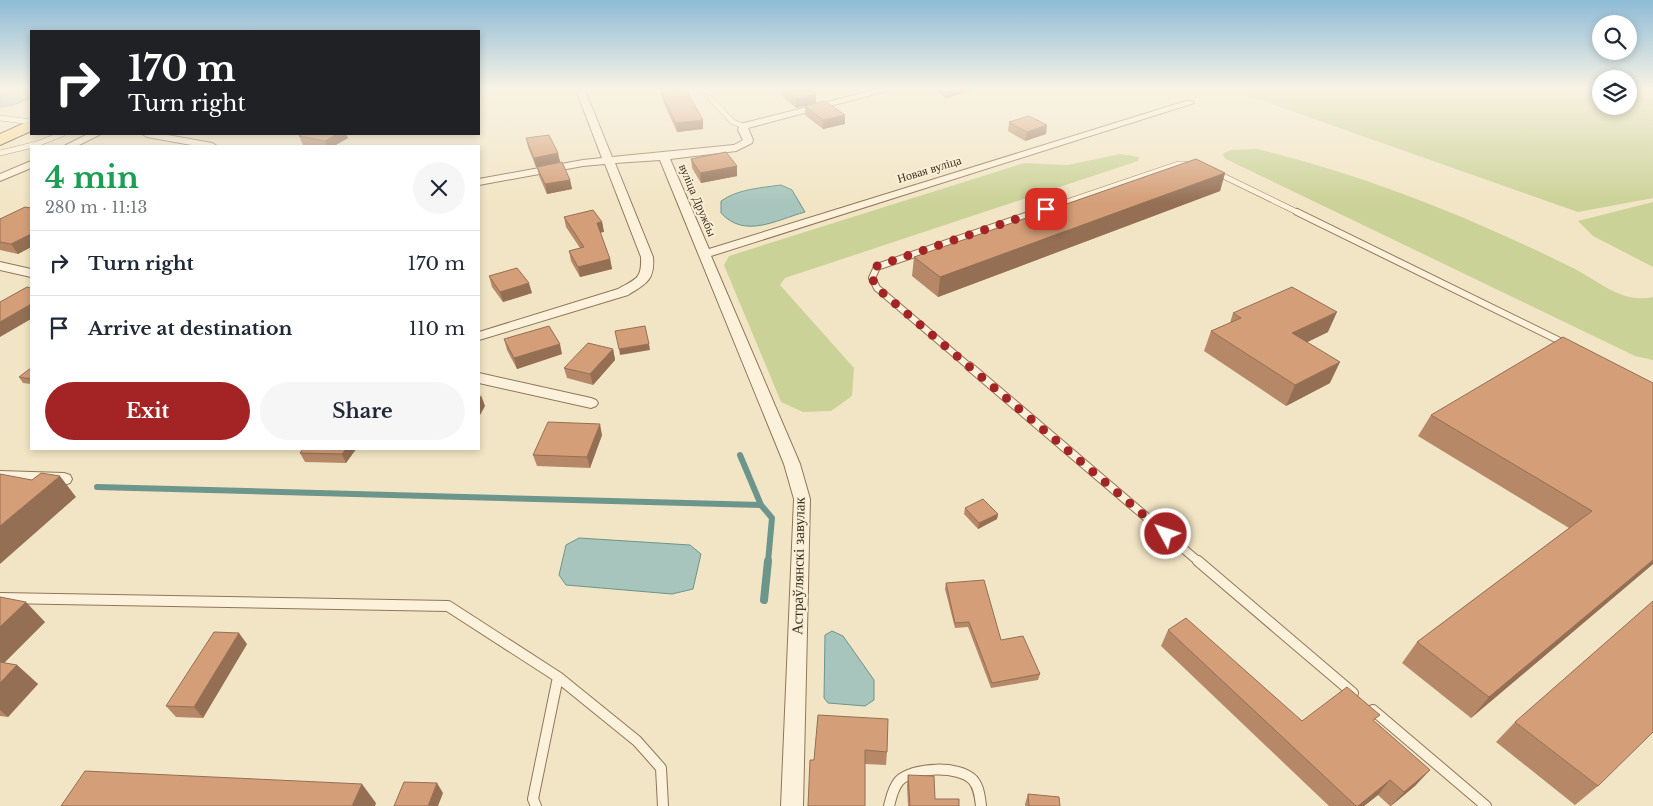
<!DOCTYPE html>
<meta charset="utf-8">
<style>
body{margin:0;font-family:"Libre Baskerville",serif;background:#f6f6f7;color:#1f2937;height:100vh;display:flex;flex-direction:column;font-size:19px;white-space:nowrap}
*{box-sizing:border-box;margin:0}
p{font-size:16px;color:#747a83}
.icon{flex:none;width:28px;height:28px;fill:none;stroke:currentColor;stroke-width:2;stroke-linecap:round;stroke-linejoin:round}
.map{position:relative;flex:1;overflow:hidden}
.sheet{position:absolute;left:30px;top:145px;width:450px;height:305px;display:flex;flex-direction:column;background:#fff;border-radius:0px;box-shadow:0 2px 8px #0003}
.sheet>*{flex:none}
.hud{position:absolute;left:30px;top:30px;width:450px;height:105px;border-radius:0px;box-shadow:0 2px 8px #0003;background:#202124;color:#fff;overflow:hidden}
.controls{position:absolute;left:1592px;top:15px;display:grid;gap:10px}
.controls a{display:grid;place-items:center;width:45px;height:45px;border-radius:50%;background:#fff;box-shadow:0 2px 8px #0003;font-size:25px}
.pin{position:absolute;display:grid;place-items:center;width:42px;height:42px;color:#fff;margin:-21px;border-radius:10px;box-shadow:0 2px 8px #0006}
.me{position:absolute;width:55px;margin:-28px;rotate:310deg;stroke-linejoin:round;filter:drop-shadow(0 0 4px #0008)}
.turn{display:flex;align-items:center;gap:18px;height:105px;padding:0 15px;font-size:22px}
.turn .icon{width:65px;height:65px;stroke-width:2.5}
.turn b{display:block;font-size:35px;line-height:42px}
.round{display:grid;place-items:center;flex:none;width:52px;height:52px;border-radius:26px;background:#f6f6f7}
.summary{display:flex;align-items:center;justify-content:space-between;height:85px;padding:0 15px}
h1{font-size:30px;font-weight:700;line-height:38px;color:#1e9e55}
.action{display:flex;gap:10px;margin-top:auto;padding:10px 15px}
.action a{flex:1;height:58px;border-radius:30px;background:#a42324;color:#fff;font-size:20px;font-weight:700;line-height:58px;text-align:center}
.action a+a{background:#f6f6f7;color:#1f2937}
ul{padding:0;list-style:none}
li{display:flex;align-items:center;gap:15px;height:65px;padding:0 15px;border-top:1px solid #e0e1e3}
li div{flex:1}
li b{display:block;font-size:19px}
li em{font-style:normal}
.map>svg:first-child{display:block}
.green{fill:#cbd297}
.water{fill:#a7c5bc;stroke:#6c958b}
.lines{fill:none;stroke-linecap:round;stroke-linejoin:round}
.stream-far1{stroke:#6c958b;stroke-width:6}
.stream{stroke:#6c958b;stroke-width:8}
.lane-far3-casing{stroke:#907659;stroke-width:6}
.lane-far2-casing{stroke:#907659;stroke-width:8}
.lane-far1-casing{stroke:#907659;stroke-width:10}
.lane-casing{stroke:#907659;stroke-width:12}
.street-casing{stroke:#907659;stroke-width:2}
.primary-casing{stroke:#5d432d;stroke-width:2}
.lane-far3{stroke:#fcf1da;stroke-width:5}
.lane-far2{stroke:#fcf1da;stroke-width:6}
.lane-far1{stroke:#fcf1da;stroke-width:8}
.lane{stroke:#fcf1da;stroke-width:10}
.street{fill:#fcf1da;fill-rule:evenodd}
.primary{fill:#f8db9a;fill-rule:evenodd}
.wall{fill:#b68867}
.shaded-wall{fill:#946f54}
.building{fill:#d49e78;stroke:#946f54}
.route{stroke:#a42324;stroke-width:9;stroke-dasharray:0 16.2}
.labels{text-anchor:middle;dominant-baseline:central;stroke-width:4;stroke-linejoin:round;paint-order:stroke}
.far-street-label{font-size:12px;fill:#3e2e1e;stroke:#f9efd6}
.street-label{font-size:15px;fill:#3e2e1e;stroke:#f9efd6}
</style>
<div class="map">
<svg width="1653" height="806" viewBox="0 0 1653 806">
<rect width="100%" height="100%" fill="#f2e5c5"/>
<!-- green -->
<path class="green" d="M1232,90H1601V106H1629V90H1653V198L1578,212Z
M1257,149C1366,175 1472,218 1573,268C1599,281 1622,304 1653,297V360L1635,356L1226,159L1222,154L1231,150Z
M1120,154L1139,157L1138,161L785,278L780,285L854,368L852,396L831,411L803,412L781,402L724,265L729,256L1024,163L1068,165Z
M1653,202V267L1593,236L1578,221Z"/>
<!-- water -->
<path class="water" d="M11,90H31V98L13,105L0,107V95Z
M781,185L792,190L805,212C776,220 745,239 721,213V201C738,189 760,188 781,185Z
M579,538L690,545L701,554L693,589L672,594L566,585L559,575L566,545Z
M832,631L843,636L874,680V700L865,706L828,703L824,698L825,635Z"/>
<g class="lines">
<!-- stream-far1 -->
<path class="stream-far1" d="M740,455L761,505
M97,487L761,505L772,518L768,562"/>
<!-- stream -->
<path class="stream" d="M764,600L768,561"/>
<defs>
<path id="lane-far3" d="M710,98L733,122L743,126
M0,118L31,122
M0,153L37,144L62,134
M1217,173L1299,213
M1034,213L1178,164H1192"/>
<path id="lane-far2" d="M1297,212L1568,345
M971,368L877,288L872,278L877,267L1037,212"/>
<path id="lane-far1" d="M969,366L1199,562"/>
<path id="lane" d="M1198,561L1353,693
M0,598L448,606L558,677L637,741L661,768L663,806
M1373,710L1486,806
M536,806L533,799L558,677
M889,806C891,798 893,788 899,781C913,767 959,765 973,780C979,787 980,797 981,806"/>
<path id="street" d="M576,90H585L612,157L734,145L743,140L738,130L740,124L874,90H890L748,128L753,140L752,143L736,151L670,159L709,249L1186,101H1192L1194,103L711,256L800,464L810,499L803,806H781L794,499L784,464L660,160L615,163L653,257C655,280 646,284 628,295L479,340V332L618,289C636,279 642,279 641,257L605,164L583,166L479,185V179L583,160L602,158Z
M88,134H101L77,146H64Z
M142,134H162L212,143L217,146H197L147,137Z
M31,161V168L0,181V174Z
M0,262L31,269V277L0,270Z
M479,373L591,398L596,400L598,403L596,406L591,408L479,383Z
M0,471L64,473L70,475L72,479L70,483L64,485L0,483Z"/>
<path id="primary" d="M31,120V131L0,145V134Z"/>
</defs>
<!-- lane-far3 casing -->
<use href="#lane-far3" class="lane-far3-casing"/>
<!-- lane-far2 casing -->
<use href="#lane-far2" class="lane-far2-casing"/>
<!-- lane-far1 casing -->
<use href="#lane-far1" class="lane-far1-casing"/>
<!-- lane casing -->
<use href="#lane" class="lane-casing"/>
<!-- street casing -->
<use href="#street" class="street-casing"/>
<!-- primary casing -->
<use href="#primary" class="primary-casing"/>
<!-- lane-far3 -->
<use href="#lane-far3" class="lane-far3"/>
<!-- lane-far2 -->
<use href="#lane-far2" class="lane-far2"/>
<!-- lane-far1 -->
<use href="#lane-far1" class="lane-far1"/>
<!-- lane -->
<use href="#lane" class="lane"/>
<!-- street -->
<use href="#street" class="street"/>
<!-- primary -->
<use href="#primary" class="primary"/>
</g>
<!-- wall -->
<path class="wall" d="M782,90H811L816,94V103L796,108L783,97Z
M934,90H974L946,98Z
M661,93L703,120V129L677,132L663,101Z
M805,106L845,124L823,129L805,115Z
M1009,122L1046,134L1025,141L1008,131Z
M303,134H346L348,138L334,146H309L303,145L299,136Z
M526,138L558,153L560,162L536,167L528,147Z
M691,159L737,166V176L701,183L692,168Z
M537,167L570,180L572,189L547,194L539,176Z
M1225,173L1220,191L938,297L912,276L914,257Z
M31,208V247L18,254L0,250V219Z
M564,217L602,222L604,232H600L610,259L612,269L580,277L571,261L569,251L580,248L566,227Z
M489,276L532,293L503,302L492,287Z
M1233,313L1328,332L1307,342L1330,383L1286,406L1204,351L1211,331L1230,323Z
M504,339L562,354L517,369L507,350Z
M613,349L615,360L593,385L567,378L564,368Z
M31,368V384L23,383L19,377Z
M1653,383V564L1471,718L1402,663L1417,642L1569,528L1418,436L1431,415Z
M602,435L590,468L537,466L533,455Z
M303,449H356L346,463L305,462L300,453Z
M965,508L998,514L997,519L978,529L964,514Z
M946,583L1001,640L1040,674L1038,680L991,688L968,627L955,628L945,589Z
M0,597L45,622L4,663L17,665L38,684L8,717L0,716Z
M1168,630L1302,721L1375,722L1416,785L1391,806H1390L1378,795L1364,806H1329L1161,646Z
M247,644L203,718L176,717L166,706Z
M818,715L887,752L886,765L865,764Z
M1515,722L1598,786L1575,805L1496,742Z
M908,775L935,799L959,806H908L907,786Z
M1028,794L1060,806H1025V804Z"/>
<!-- shaded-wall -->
<path class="shaded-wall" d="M947,90H974L946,98Z
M816,94V103L796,108V99Z
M845,115V124L823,129V120Z
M703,120V129L677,132L676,123Z
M1047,125L1046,134L1025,141L1027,132Z
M337,134H346L348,138L334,146H327L325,141Z
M558,153L560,162L536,167L534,158Z
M737,166V176L701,183L700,173Z
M1225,173L1220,191L938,297L940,277Z
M570,180L572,189L547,194L545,184Z
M602,222L604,232L599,233L597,223Z
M31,234V247L18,254L11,244Z
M610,259L612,269L580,277L578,267Z
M529,283L532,293L503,302L500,292Z
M31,304V319L0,337V322Z
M1337,312L1328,332L1283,354L1292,333Z
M560,344L562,354L517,369L514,358Z
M649,344L650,350L620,355L619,349Z
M613,349L615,360L593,385L590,374Z
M1340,362L1330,383L1286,406L1295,385Z
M481,395L485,406L479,417V400Z
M600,424L602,435L590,468L587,457Z
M346,449H356L346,463L342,454Z
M60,476L76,497L0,564V526Z
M998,514L997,519L978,529L979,523Z
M1653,560V564L1471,718L1489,697Z
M26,602L45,622L0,667V627Z
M239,633L247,644L203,718L194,707Z
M17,665L38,684L8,717L0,710V683Z
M1430,770L1416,785L1391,806L1404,792Z
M1390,780L1378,795L1364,806H1358Z
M437,783L443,793L438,806H428Z
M362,784L376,803L375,806H352Z"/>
<!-- building -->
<path class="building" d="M679,90H686L703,120L676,123L661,93Z
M785,90H811L816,94L796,99Z
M825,101L845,115L823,120L805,106Z
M1029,116L1047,125L1027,132L1009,122Z
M303,134H337L325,141L299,136Z
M549,135L558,153L534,158L526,138Z
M726,152L737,166L700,173L691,159Z
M1196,159L1225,173L940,277L914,257Z
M562,162L570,180L545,184L537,167Z
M25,207L31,208V234L11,244L0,242V219Z
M593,210L602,222L597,223L610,259L578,267L569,251L584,247L564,217Z
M517,268L529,283L500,292L489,276Z
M27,287L31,288V304L0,322V302Z
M1292,287L1337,312L1292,333L1340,362L1295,385L1211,331L1241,318L1233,313Z
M549,326L560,344L514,358L504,339Z
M645,326L649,344L619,349L615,331Z
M1563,337L1653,383V560L1489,697L1417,642L1592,511L1431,415Z
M588,343L613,349L590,374L564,368Z
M31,368V379L19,377Z
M548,422L600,424L587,457L533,455Z
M303,449H346L342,454L300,453Z
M41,473L60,476L0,526V474L32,480Z
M983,499L998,514L979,523L965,508Z
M984,580L1001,640L1023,636L1040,674L992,683L969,622L955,623L946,583Z
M0,597L26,602L0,627Z
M1653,601V732L1598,786L1515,722Z
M1186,618L1302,721L1347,687L1380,715L1373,720L1430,770L1404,792L1390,780L1358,806H1356L1168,630Z
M214,632L239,633L194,707L166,706Z
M0,662L17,665L0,683Z
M818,715L888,719L887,752L865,750V806H808L810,760H814Z
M85,771L362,784L352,806H61Z
M908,775L934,776L935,799H959V806H910Z
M404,782L437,783L428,806H394Z
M1028,794L1059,797L1060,806H1029Z"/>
<!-- sky -->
<linearGradient id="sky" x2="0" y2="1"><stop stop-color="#8ebbd6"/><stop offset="0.44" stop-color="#f9f3e5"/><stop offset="1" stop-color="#f9f3e5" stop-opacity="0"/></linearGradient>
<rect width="1653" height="203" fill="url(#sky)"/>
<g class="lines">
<!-- route -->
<path class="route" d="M1046,209L877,266L872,278L877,288L1166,534"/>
</g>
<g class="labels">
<!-- far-street labels -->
<g class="far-street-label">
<text transform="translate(929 169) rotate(-17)">Новая вуліца</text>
<text transform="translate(698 200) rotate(67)">вуліца Дружбы</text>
</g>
<!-- street labels -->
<g class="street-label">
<text transform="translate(798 566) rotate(-89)">Астраўлянскі завулак</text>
</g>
</g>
</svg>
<div class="controls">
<a><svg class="icon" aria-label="search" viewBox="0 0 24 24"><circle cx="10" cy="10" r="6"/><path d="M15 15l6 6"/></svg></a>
<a><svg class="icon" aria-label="layers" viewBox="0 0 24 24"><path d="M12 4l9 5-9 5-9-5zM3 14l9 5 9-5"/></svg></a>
</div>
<div class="pin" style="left:1046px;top:209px;background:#d93025"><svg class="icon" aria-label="arrive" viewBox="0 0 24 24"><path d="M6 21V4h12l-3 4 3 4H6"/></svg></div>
<svg class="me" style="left:1166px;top:534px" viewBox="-20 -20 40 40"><circle r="17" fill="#a42324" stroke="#fff" stroke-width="3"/><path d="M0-11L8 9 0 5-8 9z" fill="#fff"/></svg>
<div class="hud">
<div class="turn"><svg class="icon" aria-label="right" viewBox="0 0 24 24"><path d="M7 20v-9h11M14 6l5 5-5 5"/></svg><div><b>170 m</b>Turn right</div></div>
</div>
<section class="sheet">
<div class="summary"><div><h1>4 min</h1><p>280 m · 11:13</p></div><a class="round"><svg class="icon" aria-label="close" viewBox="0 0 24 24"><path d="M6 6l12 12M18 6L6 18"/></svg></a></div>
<ul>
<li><svg class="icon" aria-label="right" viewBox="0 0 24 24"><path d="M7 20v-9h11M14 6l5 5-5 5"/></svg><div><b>Turn right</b></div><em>170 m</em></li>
<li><svg class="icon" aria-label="arrive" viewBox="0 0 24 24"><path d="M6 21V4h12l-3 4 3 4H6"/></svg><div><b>Arrive at destination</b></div><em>110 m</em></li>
</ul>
<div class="action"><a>Exit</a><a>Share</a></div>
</section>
</div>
